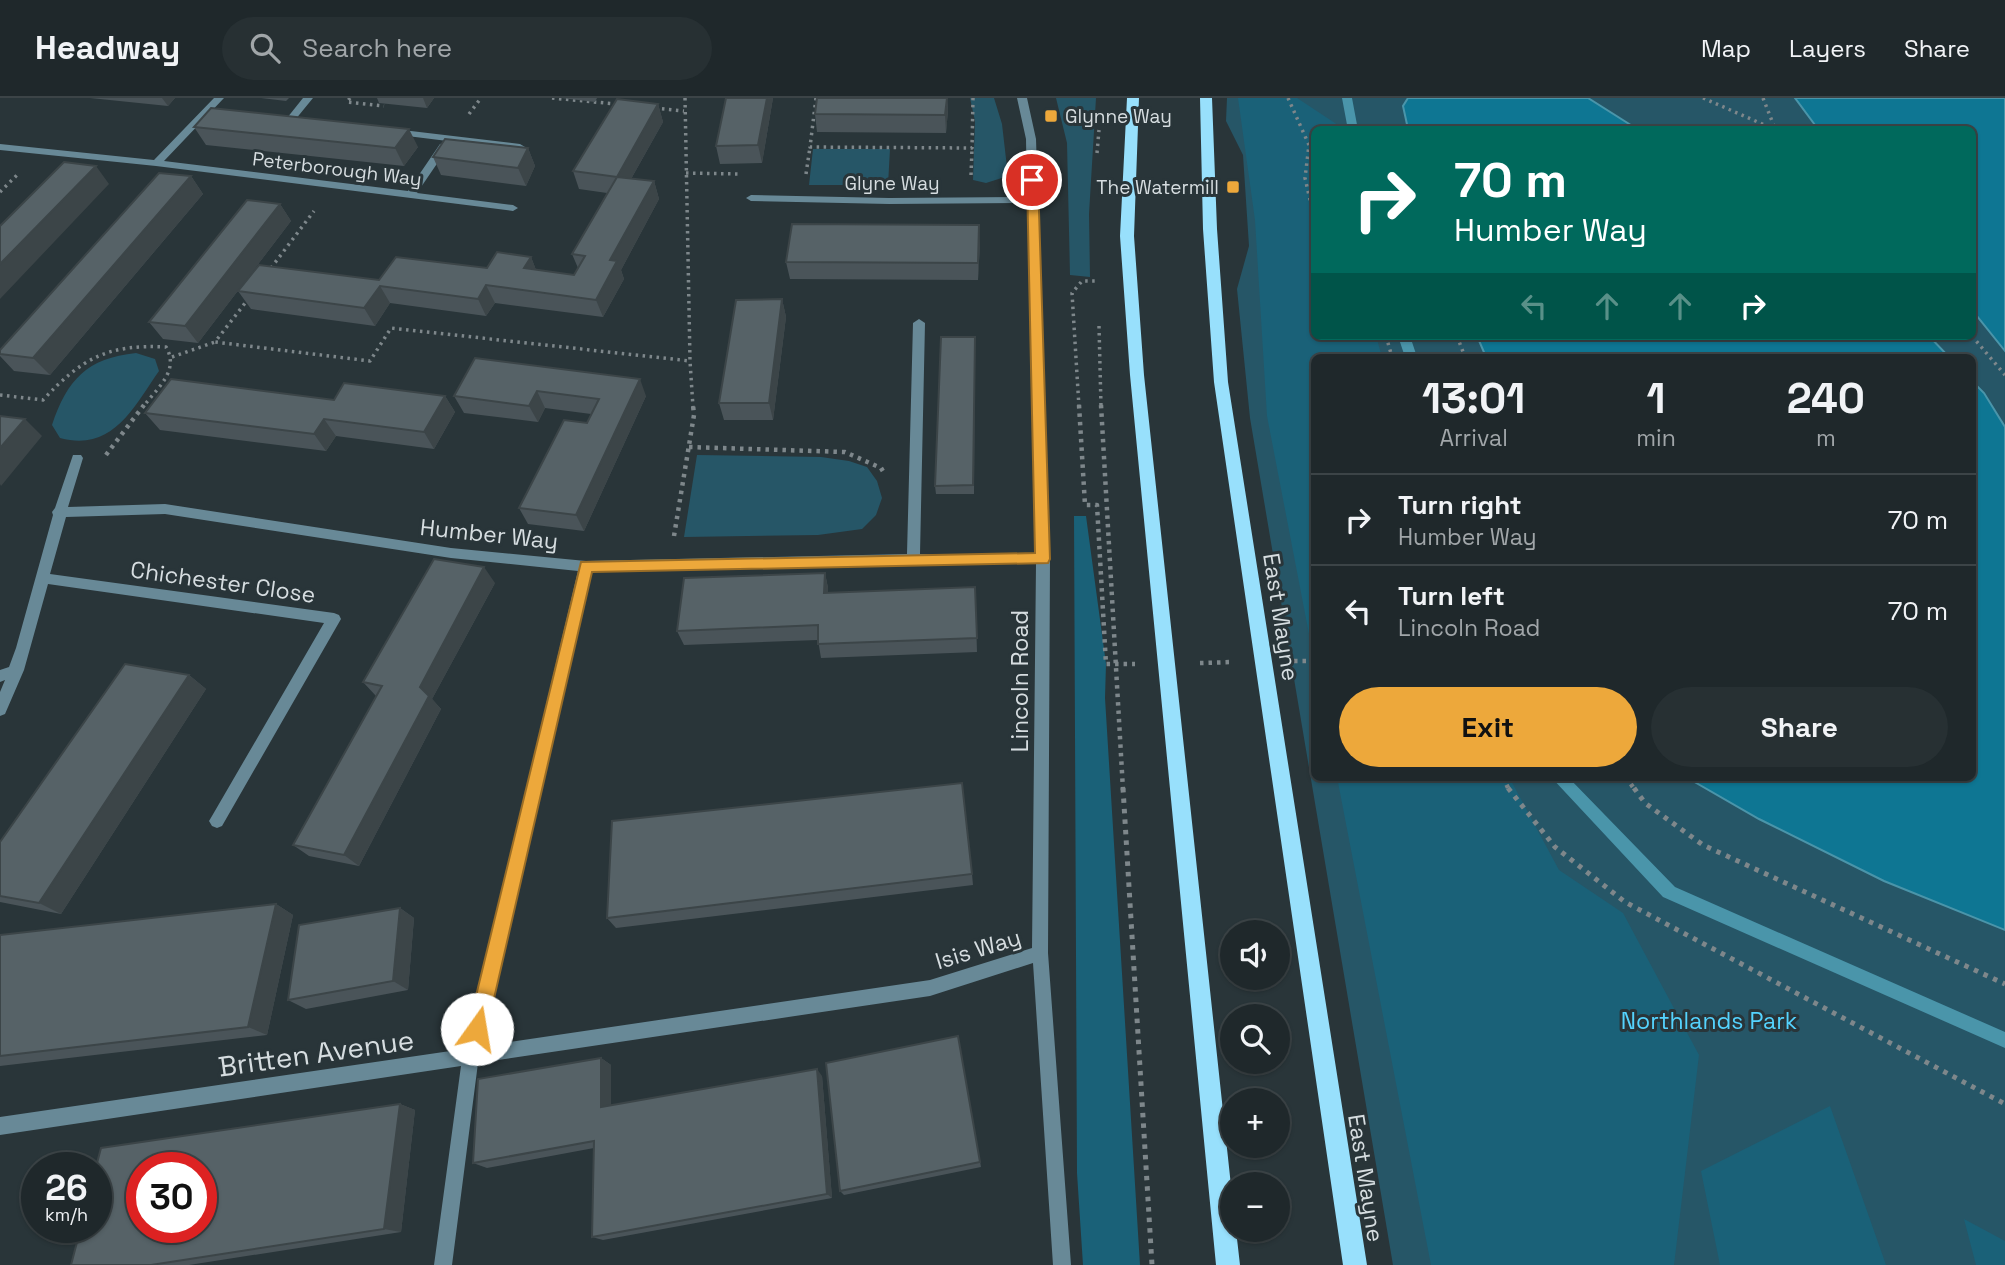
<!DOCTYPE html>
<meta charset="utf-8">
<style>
body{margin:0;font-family:"Space Grotesk",sans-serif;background:#273033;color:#f1f3f6;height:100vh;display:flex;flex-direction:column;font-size:26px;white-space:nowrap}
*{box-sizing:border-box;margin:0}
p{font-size:23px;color:#a1a6a9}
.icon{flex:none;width:38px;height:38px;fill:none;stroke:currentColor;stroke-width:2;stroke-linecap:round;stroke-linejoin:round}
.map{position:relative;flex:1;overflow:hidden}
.sheet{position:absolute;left:1311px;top:256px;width:665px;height:427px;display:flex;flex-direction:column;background:#1f282b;border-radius:10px;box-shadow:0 2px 5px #0004,0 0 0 2px #3c4447}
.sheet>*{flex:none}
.guide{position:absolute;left:1311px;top:28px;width:665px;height:214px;border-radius:10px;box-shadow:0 2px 5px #0004,0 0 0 2px #3c4447;background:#00695c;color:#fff;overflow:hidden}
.buttons{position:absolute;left:1220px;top:822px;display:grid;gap:14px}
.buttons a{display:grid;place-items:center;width:70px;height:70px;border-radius:50%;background:#1f282b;box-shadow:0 2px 5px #0004,0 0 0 2px #3c4447;font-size:35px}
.speed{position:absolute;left:21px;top:1054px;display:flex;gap:14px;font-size:35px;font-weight:700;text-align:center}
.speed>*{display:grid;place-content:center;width:91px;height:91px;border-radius:50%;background:#1f282b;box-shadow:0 2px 5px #0004,0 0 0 2px #3c4447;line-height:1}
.speed small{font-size:18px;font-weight:400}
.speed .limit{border:10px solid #d22;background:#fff;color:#111}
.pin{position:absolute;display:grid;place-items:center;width:60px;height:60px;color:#fff;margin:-30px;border:4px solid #fff;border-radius:50%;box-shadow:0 2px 7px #0007}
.me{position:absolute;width:77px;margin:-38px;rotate:13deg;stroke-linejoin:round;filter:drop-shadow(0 0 5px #0008)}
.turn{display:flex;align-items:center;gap:24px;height:147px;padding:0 28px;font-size:32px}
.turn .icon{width:91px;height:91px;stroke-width:2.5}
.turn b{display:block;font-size:49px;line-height:60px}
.lanes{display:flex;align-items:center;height:66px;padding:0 28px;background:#0003;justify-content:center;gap:35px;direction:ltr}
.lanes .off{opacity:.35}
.eta{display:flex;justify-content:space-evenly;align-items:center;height:119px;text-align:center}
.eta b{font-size:42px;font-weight:800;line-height:49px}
.primary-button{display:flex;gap:14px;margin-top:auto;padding:14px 28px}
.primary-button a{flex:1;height:80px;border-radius:42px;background:#eda83b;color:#111;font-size:28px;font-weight:800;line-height:80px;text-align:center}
.primary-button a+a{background:#273033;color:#f1f3f6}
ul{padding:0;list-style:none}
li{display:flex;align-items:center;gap:21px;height:91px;padding:0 28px;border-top:2px solid #3c4447}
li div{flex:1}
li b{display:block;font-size:26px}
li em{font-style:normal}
header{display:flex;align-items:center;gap:42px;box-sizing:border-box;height:98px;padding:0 35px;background:#1f282b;border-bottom:2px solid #3c4447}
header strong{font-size:33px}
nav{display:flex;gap:38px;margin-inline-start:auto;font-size:24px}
.search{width:490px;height:63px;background:#273033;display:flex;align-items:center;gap:18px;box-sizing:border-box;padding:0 24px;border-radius:38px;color:#a1a6a9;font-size:26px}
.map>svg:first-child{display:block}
.green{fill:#265667;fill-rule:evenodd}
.forest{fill:#1a6178}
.water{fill:#0e7693;stroke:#4a95aa;stroke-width:2}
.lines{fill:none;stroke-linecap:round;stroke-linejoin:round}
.stream{fill:#4a95aa;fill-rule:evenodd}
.path-far2{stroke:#7e878b;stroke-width:3.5;stroke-dasharray:2.5 4.5;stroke-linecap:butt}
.path-far1{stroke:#7e878b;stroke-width:4.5;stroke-dasharray:3.5 5;stroke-linecap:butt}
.path{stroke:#7e878b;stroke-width:5;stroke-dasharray:4.5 6;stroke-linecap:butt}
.street{fill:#688997;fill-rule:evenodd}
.primary{fill:#98e0fc;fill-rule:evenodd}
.wall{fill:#4a5459}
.shaded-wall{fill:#3c4548}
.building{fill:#566267;stroke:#3c4548;stroke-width:2;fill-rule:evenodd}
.route{fill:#eda83b;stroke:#9a6d26;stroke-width:2}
.poi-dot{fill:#eda83b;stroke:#293539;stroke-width:2.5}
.labels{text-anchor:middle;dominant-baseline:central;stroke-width:6;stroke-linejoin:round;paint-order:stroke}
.far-poi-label{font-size:19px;fill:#d6dde0;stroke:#293539;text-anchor:start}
.far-street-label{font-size:19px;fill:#d6dde0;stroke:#293539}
.street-label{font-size:23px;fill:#d6dde0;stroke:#293539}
.park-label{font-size:23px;fill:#54d3fe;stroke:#293539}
.near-street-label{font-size:28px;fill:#d6dde0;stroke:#293539}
</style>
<header>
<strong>Headway</strong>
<div class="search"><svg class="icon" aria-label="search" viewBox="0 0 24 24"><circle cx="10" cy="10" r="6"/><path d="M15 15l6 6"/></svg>Search here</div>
<nav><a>Map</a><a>Layers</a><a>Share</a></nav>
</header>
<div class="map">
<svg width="2005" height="1167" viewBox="0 0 2005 1167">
<rect width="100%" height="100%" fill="#293539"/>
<!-- green -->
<path class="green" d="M970,0H994L1002,26L1008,78L986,85L973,82L975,23Z
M1056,0H1096L1089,116L1090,179L1070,177L1067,45Z
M1227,0H2005V1167H1393L1250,320L1237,191L1249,148L1243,57L1226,23ZM1314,32H1972V238H1314ZM1314,259H1972V679H1314Z
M813,51H890L888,87H809Z
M136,255L155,261L159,273C133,310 113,354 60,340L52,327C67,282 87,260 136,255Z
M697,357L821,359L849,363L867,369L877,383L882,400L876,417L862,431L818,437L684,439Z"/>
<!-- forest -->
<path class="forest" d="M1238,0H1297L1344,31L1314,32V238H1376L1382,259H1314V562L1267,318L1255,122Z
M1074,418H1086L1106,566L1105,600L1140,1167H1083L1077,1075Z
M1337,679H1509L1559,772L1623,815L1699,957L1674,1167H1431Z
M1830,1008L1886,1167H1720L1701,1073Z
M1964,1121L2005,1143V1167H1976Z"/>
<!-- water -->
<path class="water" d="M1408,0H1588L1637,31H1408L1403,8Z
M1795,0H2005V253L1972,212V32L1818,31Z
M1477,238H1929L1949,259H1486Z
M1972,283L1984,295L2005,329V832L1884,783L1759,721L1686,679H1972Z"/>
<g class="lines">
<!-- stream -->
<path class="stream" d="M1342,0H1352L1358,32H1348Z
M1398,238H1410L1417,259H1405Z
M1551,679H1568L1675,789L2005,934V950L1663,799Z"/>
<!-- path-far2 -->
<path class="path-far2" d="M350,0L347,4L384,8
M552,0L616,6
M685,0L690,263L693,309
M816,0L810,49L972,50L973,0
M1288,0L1309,47L1305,80L1314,119
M1703,0L1776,32
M1763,0L1774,28
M655,10L684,13
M469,16L481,0
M1097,55L1099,32
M686,75L738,76
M806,76L810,49
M971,77L972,50
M0,94L17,77
M271,170L314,113
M249,200L215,244L370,263L391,230L690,263
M1099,228L1101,309
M1386,238L1392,259
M1457,238L1465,259
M1972,238L2005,277
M172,259L215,244
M0,297L43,302C82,260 108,246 166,249C180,273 157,290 143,309
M1079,309L1072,195L1082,183H1098"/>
<!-- path-far1 -->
<path class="path-far1" d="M1079,307L1085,407H1097L1106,566H1135
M1101,307L1123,692
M689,349L845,354L881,370L884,375
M106,357L144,307
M674,438L694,317L693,307
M1294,563H1314
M1200,565L1233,564
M1503,679L1509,692
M1626,679L1635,692"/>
<!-- path -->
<path class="path" d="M1123,690L1152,1167
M1508,690L1555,749L1625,804L2005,1006
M1634,690L1645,705L1703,747L2005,886"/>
<!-- street -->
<path class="street" d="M214,0H224L164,63L408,93L440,46L444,45L449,48L417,95L513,107L518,110L513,113L156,68L0,52V46L154,62Z
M303,0H313L295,22H289L287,20Z
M1017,0H1027L1036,41L1050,461L1048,855L1071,1167H1053L1033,865L930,898L478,965L452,1167H434L461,968L0,1037V1019L464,951L578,473L451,460L165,416L66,419L50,476L334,515L339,517L341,521L222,728L217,730L212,728L209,723L212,718L324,525L48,486L24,572L5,616L0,618V594L5,582L0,584V572L9,569L16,550L53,417L52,414L55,410L73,357H81L83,360L68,409L165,406L451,450L586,463L907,456L913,225L919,221L925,225L920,456H1036L1028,105L889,106L751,103L746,100L751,97L889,100L1027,99L1026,41ZM913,466H1036L1032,850L930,882L482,948L591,473Z
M394,31L520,46L525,49L520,52L391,36L389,34Z"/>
<!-- primary -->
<path class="primary" d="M1127,0H1139L1134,138L1144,277L1232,1097V1132H1236L1240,1167H1216L1130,277L1120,138Z
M1200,0H1212L1217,131L1228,284L1367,1167H1343L1214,284L1203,131Z"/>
</g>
<!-- wall -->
<path class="wall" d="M90,0H175L168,8Z
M261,0H289L286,3Z
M377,0H434L427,10L379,5Z
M561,0H597L595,4Z
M726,0H773L762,65L720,66L716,48Z
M817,0H947L948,12L946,35L817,34L815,16Z
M658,6L663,24L631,81L654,83L659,101L621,172L624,181L603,219L495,205L486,218L390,205L375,228L251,211L238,193L379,182L487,170L531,159L536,172L574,177L578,170L572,156L607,95L579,91L573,73Z
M194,29L418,49L404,68L206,47Z
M528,50L535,68L526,88L441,77L433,59Z
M191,78L203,96L50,277L14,273L0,258V252Z
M280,106L291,123L198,245L163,241L149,224Z
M980,145L978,182L790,181L786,164Z
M782,201L786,219L773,322H724L719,305Z
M975,239L974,396H936L935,388Z
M475,260L646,298L584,433L528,426L519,410L587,325L591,316L545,310L538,324L464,315L454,298Z
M445,298L455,314L434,351L336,338L326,353L160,332L145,315L334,302Z
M825,475L828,490V495L975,489L977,554L821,560L818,542L684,547L677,533Z
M495,485L432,601L441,611L359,768L309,758L293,747L376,598L363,584Z
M189,577L206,591L61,816L0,804V744Z
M972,776L973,787L616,830L607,820Z
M276,806L293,817L267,937L0,968V837Z
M400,810L414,820L408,892L306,911L288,902Z
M958,938L981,1069L844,1097L840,1093Z
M601,960L611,967V1007L822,978L832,1100L603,1142L592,1139L594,1050L487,1070L473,1065Z
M400,1006L415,1012L401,1134L189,1167H71Z"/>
<!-- shaded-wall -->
<path class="shaded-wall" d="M162,0H175L168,8Z
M423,0H434L427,10Z
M767,0H773L762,65L758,47Z
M947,0L948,12L946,35L945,17Z
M658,6L663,24L622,97L617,79Z
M409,31L418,49L404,68L395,50Z
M528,50L535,68L526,88L518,70Z
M96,68L109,86L0,201V166Z
M191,78L203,96L50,277L33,260Z
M654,83L659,101L621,172L624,181L603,219L596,202L610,162Z
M280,106L291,123L198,245L185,228Z
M979,127L980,145L978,182V165Z
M531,159L538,177L524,170Z
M486,187L495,205L486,218L478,201Z
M380,188L390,205L375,228L364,210Z
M782,201L786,219L773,322L769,305Z
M640,281L646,298L584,433L576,417Z
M537,293L545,310L538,324L529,308Z
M445,298L455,314L434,351L424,334Z
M25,321L42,338L1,388L0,386V350Z
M324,321L336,338L326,353L314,336Z
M484,469L495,485L432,601L441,611L359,768L344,757L420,589Z
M825,475L828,490V510L824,495Z
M189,577L206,591L61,816L39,805Z
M276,806L293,817L267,937L248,929Z
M400,810L414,820L408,892L393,883Z
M601,960L611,967V1015L601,1009Z
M817,971L822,978L832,1100L827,1096Z
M400,1006L415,1012L401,1134L384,1131Z"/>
<!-- building -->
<path class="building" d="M726,0H767L758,47L716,48Z
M817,0H947L945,17L815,16Z
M617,1L658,6L617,79L573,73Z
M211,10L409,31L395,50L194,29Z
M445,41L528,50L518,70L433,59Z
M64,64L96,68L0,166V128Z
M159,75L191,78L33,260L0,256V252Z
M617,79L654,83L610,162L617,163L596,202L486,187L478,201L380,188L364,210L238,193L259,167L379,182L396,159L487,170L497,154L531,159L524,170L574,177L585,158L572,156Z
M247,102L280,106L185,228L149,224Z
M792,126L979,127L978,165L786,164Z
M782,201L769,305H719L736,202Z
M941,239H975L973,387L935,388Z
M475,260L640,281L576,417L519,410L564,322L587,325L599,301L537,293L529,308L454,298Z
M171,281L334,302L344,285L445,298L424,334L324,321L314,336L145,315Z
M0,318L25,321L0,350Z
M434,461L484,469L420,589L429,598L344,757L293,747L382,588L363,584Z
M825,475L824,495L975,489L977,540L818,546V527L677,533L684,480Z
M125,566L189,577L39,805L0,798V744Z
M962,685L972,776L607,820L612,723Z
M276,806L248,929L0,958V837Z
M400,810L393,883L288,902L299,827Z
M958,938L980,1064L840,1093L826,965Z
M601,960V1009L817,971L827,1096L592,1139L594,1043L473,1065L478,981Z
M400,1006L384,1131L151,1167H71L81,1129H96V1069L101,1050ZM142,1069H201V1129H142Z"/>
<!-- route -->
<path class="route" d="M1032,78L1038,82L1050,461L1048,465L592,474L487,931L484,938L477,941L471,938L468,931L581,464L1035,455L1027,82Z"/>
<!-- markers -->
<g class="poi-dot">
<rect x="1044" y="11" width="14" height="14" rx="3.5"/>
<rect x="1226" y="82" width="14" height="14" rx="3.5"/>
</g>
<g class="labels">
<!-- far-poi labels -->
<g class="far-poi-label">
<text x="1065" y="18">Glynne Way</text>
<text x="1219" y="89" text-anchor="end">The Watermill</text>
</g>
<!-- far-street labels -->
<g class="far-street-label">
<text transform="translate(337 71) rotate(7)">Peterborough Way</text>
<text x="892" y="85">Glyne Way</text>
</g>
<!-- street labels -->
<g class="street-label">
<text transform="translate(489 436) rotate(6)">Humber Way</text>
<text transform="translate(223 484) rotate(8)">Chichester Close</text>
<text transform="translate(1281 519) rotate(81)">East Mayne</text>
<text transform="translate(1020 583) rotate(-90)">Lincoln Road</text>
<text transform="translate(978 851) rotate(-17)">Isis Way</text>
<text transform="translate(1366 1080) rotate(81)">East Mayne</text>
</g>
<!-- park labels -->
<g class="park-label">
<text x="1709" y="923">Northlands Park</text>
</g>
<!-- near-street labels -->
<g class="near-street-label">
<text transform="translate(316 955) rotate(-8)">Britten Avenue</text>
</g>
</g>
</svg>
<div class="buttons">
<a><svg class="icon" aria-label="sound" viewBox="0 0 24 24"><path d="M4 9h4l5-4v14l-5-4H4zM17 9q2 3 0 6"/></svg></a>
<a><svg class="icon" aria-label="search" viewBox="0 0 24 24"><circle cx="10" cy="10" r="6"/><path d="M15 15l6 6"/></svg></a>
<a>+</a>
<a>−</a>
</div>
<div class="speed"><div>26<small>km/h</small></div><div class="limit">30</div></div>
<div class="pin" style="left:1032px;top:82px;background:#d93025"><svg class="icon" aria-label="arrive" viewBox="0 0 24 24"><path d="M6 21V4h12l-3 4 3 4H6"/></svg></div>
<svg class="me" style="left:477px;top:931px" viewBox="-20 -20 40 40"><circle r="19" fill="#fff"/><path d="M0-13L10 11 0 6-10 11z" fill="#eda83b"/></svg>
<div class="guide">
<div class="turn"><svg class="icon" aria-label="right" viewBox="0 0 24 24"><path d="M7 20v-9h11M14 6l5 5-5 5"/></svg><div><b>70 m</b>Humber Way</div></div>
<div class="lanes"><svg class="icon off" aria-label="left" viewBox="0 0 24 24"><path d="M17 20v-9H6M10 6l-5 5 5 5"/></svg><svg class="icon off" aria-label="ahead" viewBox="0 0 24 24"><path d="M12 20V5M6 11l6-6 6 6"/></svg><svg class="icon off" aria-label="ahead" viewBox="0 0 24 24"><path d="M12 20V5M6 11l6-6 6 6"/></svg><svg class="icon" aria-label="right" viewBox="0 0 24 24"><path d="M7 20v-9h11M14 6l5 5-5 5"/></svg></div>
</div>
<section class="sheet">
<div class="eta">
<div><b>13:01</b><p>Arrival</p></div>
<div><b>1</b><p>min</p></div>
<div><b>240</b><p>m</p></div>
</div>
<ul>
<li><svg class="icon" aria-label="right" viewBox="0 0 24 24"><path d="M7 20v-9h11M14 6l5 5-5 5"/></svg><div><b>Turn right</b><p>Humber Way</p></div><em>70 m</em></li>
<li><svg class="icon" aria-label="left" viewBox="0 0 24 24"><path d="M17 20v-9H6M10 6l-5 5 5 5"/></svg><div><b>Turn left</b><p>Lincoln Road</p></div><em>70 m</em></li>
</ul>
<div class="primary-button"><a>Exit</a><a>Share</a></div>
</section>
</div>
